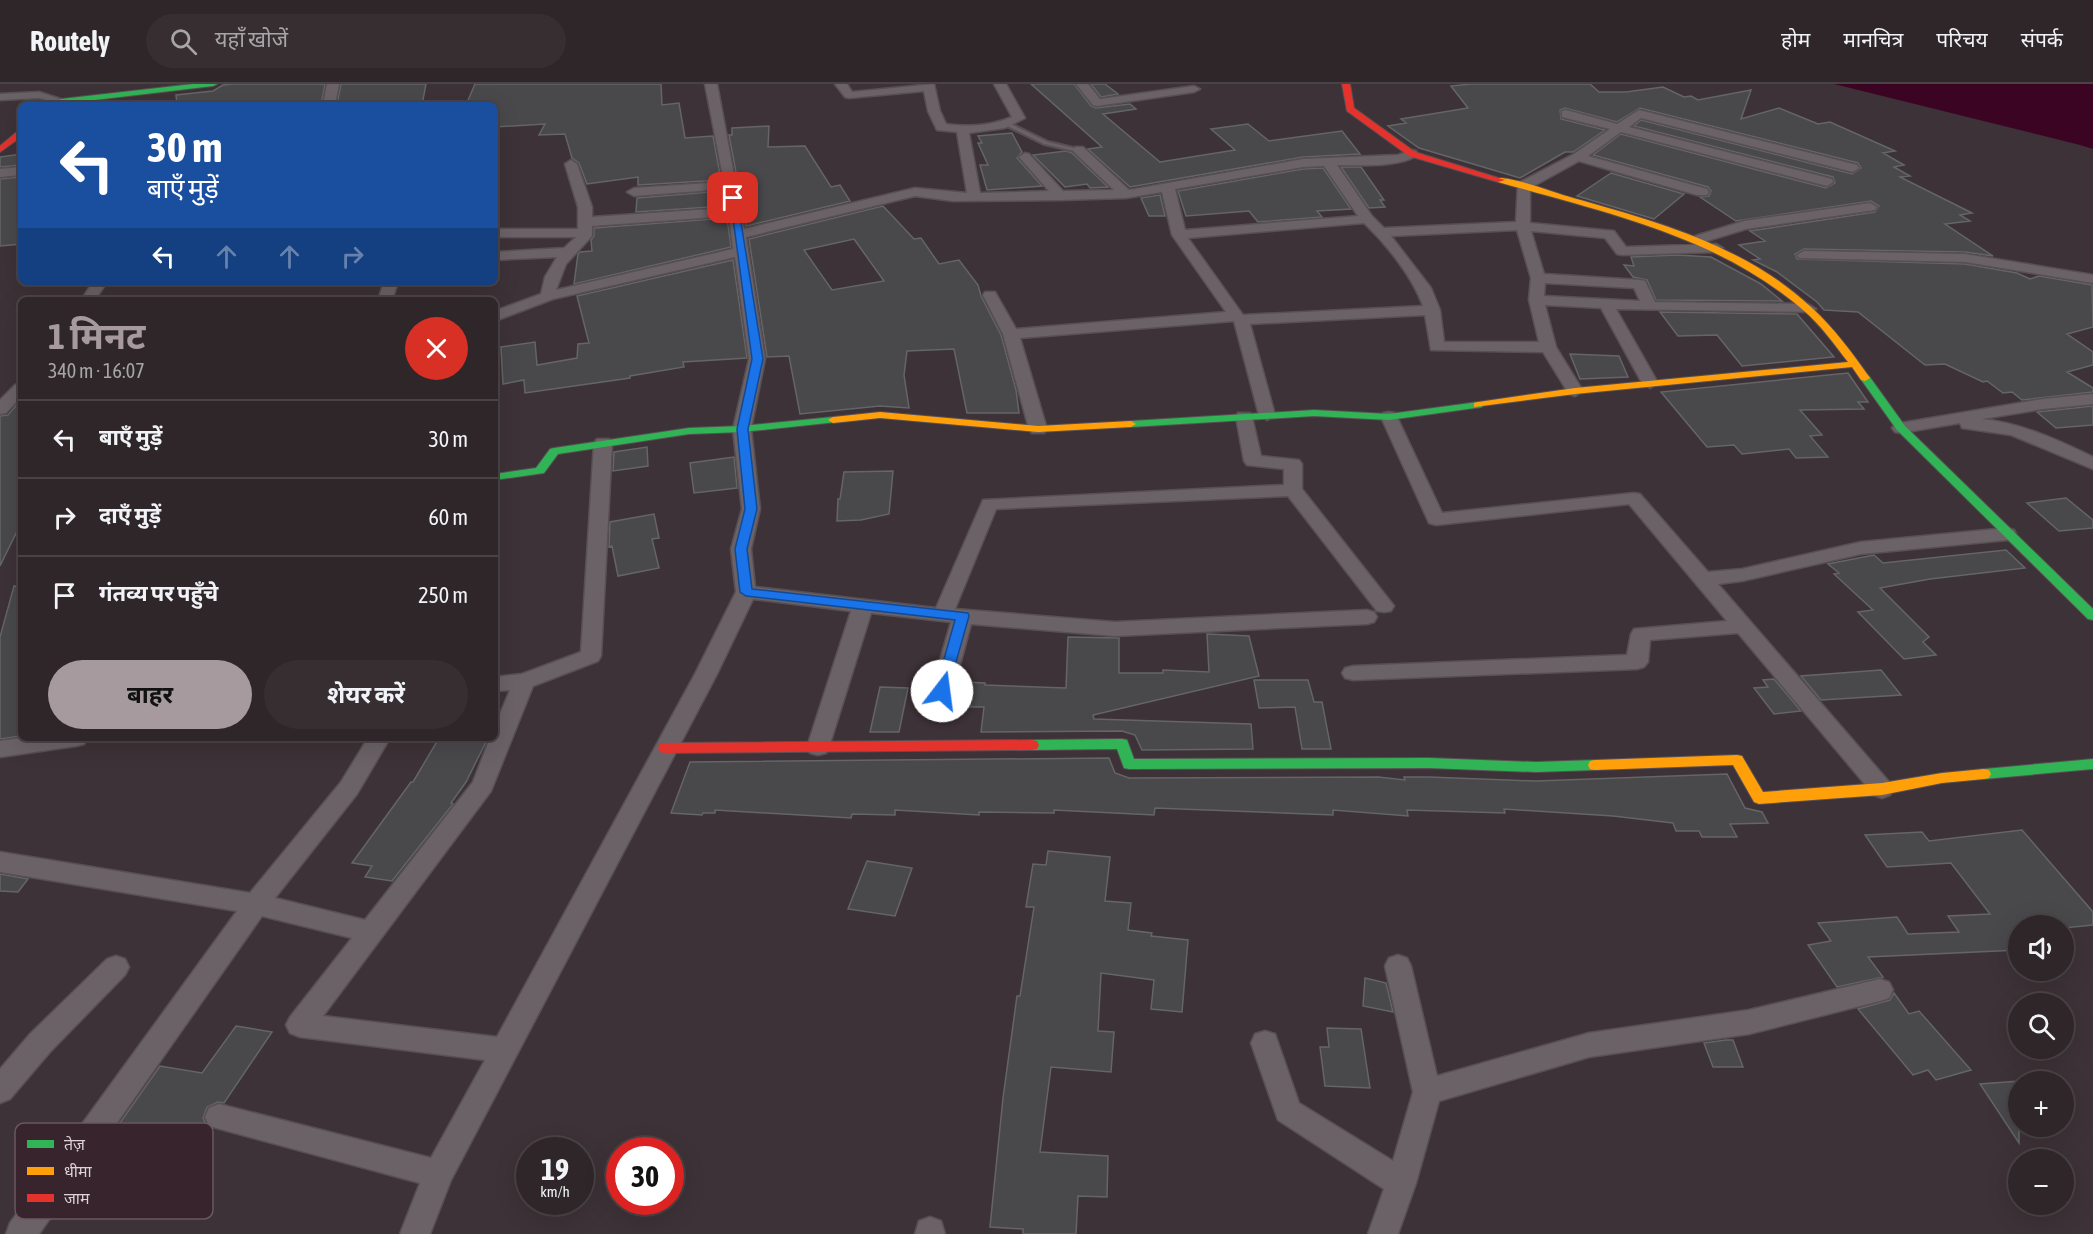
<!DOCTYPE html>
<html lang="hi">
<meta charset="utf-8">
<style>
body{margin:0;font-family:"Asap Condensed","Noto Sans Devanagari",sans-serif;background:#362e31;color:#f1f3f6;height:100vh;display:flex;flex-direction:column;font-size:22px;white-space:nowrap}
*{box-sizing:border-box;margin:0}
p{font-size:20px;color:#a7a5a8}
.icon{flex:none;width:33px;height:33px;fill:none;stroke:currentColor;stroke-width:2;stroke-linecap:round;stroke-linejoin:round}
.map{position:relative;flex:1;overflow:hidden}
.sheet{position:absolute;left:18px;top:213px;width:480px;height:444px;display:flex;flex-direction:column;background:#2e2629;border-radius:9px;box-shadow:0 6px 24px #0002,0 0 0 2px #494346}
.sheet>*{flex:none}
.hud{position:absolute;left:18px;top:18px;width:480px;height:183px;border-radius:9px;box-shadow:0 6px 24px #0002,0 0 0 2px #494346;background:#1a4fa0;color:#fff;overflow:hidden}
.controls{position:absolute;left:2008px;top:831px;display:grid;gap:12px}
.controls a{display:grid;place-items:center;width:66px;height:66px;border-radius:50%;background:#2e2629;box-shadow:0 6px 24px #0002,0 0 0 2px #494346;font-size:30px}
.speed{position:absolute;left:516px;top:1053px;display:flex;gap:12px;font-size:30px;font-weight:700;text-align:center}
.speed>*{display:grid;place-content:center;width:78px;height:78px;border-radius:50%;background:#2e2629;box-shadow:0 6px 24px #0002,0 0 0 2px #494346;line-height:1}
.speed small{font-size:15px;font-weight:400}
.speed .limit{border:9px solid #d22;background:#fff;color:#111}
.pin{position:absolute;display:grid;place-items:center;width:51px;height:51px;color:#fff;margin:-26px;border-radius:12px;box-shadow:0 3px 9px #0006}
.me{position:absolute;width:66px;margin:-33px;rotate:15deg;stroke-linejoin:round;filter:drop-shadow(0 0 4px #0008)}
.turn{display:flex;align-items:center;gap:21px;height:126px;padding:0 30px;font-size:27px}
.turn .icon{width:78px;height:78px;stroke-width:2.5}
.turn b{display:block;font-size:42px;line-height:51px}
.lanes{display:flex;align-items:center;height:57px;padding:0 30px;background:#0003;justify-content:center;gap:30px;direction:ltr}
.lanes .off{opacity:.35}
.round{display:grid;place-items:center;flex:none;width:63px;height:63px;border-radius:32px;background:#362e31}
.overview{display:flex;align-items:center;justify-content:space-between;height:102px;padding:0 30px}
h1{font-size:36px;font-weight:700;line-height:45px;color:#a69a9e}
.action{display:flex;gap:12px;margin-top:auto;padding:12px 30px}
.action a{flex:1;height:69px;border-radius:36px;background:#a69a9e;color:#111;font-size:24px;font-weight:700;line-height:69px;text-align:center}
.action a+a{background:#362e31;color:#f1f3f6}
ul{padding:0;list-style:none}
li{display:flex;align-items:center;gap:18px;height:78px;padding:0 30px;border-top:2px solid #494346}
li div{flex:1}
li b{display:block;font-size:22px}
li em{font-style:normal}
header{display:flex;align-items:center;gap:36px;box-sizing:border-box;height:84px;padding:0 30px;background:#2e2629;border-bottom:2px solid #494346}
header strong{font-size:28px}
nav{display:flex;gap:33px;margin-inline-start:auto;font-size:21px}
.search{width:420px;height:54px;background:#362e31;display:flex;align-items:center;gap:15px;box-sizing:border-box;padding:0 21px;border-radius:33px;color:#a7a5a8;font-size:22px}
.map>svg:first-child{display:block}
.water{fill:#3c0423}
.building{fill:#49484b;stroke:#646567;stroke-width:1.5;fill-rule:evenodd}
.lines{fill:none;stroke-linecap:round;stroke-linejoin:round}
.lane-casing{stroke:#584f53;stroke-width:4}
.street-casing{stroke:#584f53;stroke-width:3}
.fast-casing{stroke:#584f53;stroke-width:2}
.slow-casing{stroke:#584f53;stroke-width:2}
.jam-casing{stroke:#584f53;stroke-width:2}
.lane{fill:#6a6266;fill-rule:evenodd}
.street{fill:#6a6266;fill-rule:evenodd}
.fast{fill:#30b455;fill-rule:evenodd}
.slow{fill:#ff9f0a;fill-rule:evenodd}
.jam{fill:#e5322d;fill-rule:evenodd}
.route{fill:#1a73e8;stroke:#114b97;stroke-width:1.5}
.key{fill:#37242c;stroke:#69585f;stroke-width:1.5}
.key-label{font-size:16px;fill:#ded2d6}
</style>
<header>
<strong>Routely</strong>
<div class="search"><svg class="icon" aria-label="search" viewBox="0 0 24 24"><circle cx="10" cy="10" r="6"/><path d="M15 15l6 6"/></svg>यहाँ खोजें</div>
<nav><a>होम</a><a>मानचित्र</a><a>परिचय</a><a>संपर्क</a></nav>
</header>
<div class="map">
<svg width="2093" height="1150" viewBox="0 0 2093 1150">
<rect width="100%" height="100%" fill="#3d3237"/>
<!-- water -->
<path class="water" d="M1834,0H2093V65L2080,61Z"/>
<!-- building -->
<path class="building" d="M232,0H325L321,21H177L176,11L213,7L223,1Z
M341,0H426L422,21H337Z
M475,0H661L662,21L679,19L685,54L713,52L721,96L638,101V93L587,100L579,79L572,74L565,50L539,51L545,40L495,43V21H466Z
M1031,0H1074L1091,22L1096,24L1130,20L1136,25L1103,30L1160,78L1235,66L1211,45L1248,40L1269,57L1342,47L1360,70L1303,73L1130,103L1088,65L1102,63Z
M1091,0H1105L1118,10L1101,13Z
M1471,0H1590L1599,8H1626L1663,3L1684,13L1691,12L1698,16L1751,6L1741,35L1779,24L1818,40L1830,38L1895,67L1883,69L1904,81L1894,83L1910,92L1900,93L1972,129L1960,131L1970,137L1945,140L1993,172L1965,168L1804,165L1795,170L1797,175L1965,180L2017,189L2030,195L2039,192L2092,201L2093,243L2067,250L2093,268V281L2067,288L2093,304V308L2022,316L2012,308L2003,309L1987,297L1983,298L1945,280L1925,281L1858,228L1824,226L1817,218L1777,188L1753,176L1760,175L1739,161L1765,157L1750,147L1875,128L1879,122L1871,117L1736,137L1700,113L1709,112L1711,107L1708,103L1593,71L1621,50L1826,104L1835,99L1833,93L1634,42L1641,36L1852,90L1861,84L1858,79L1640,24L1617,38L1565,24L1560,26L1561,35L1605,46L1573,68H1565L1520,94L1419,64L1388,42L1406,39L1401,35L1468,24L1451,2Z
M769,42L768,63L805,62L831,103L840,101L850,117L746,142L729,51H732V44Z
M1012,49L1022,68L1017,74L1042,102L987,106L980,81H988L978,59H982L978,52Z
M1066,67L1072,69L1108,103L1090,104L1087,100L1065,103L1033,71Z
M21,70V81L0,83V73Z
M1341,83H1361L1384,116H1380L1385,123L1369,124Z
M1323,84L1351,125L1317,127L1322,133L1258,138L1249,127L1186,132L1178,107L1303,85Z
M1611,89L1684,110L1654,135L1577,112Z
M21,93V160L0,162V95Z
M723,107L725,122L636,128L637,114Z
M1160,111L1165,132H1149L1141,114Z
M883,122L914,155L921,154L939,180L959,176L978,201L981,212L1001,251L1016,306L1019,329H967L954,265L907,267L904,291L909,324L880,322L800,330L789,272L767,273L749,155ZM854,155L884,197L832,206L804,166Z
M727,134L731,163L574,200L578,170L580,168L592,167L591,156L594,152V144Z
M1678,171L1711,173L1761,200L1782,217L1656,216L1647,196L1633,193L1624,181L1634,182L1631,173Z
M733,176L747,274L683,278L684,283L630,292V294L525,309L524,296L503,300L501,263L535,258L537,281L577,274L578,260L589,259L577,212Z
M1660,228L1797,230L1834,273L1742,282L1717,251L1678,252Z
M1570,270L1619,272L1628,293L1580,295Z
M1848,289L1868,318H1858L1864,325L1800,326L1822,351L1810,352L1828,373L1796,374L1789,365L1742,370L1734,361L1707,363L1661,308Z
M21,316V439L0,482V332L8,331Z
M2093,322V341L2056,344L2037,328Z
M647,363L648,382L613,387L614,368Z
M734,373L737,404L694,409L690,379Z
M893,387L889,430L861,436L837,437L838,415H840L844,388Z
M2066,414L2093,436V444L2059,447L2027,419Z
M654,430L659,454L652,455L659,484L618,492L612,462L609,463L610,438Z
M2006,466L2025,484L1930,495L1880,504L1929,553L1923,558L1936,571L1904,575L1858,528L1873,526L1834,490L1839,489L1828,480L1874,471L1883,479Z
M14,502L21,503V652L0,655V553Z
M1207,550L1249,552L1259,592L1093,631L1094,635L1251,640L1253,665L1142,666L1135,651L1122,647L981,648L984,623H960L964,598L985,599V601L1066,604L1068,553L1119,554V589H1163V586L1209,588Z
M1881,586L1901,611L1821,616L1801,592Z
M1774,595L1801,627L1774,630L1754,604L1768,603L1763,596Z
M1254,596H1308L1314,618H1322L1331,665H1302L1295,623L1259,624Z
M880,603L908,604L899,648H870Z
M439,654H488L466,698L451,719L453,720L392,797L365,793L372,782L352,779L411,698H413Z
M1109,674L1115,689L1129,694L1378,693L1405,696L1404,693H1429L1536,697L1727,690L1745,724L1762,728L1768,739L1730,740L1737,753H1702L1699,747H1676L1673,739L1613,732L1504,725L1505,729L1407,726L1408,732L1333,726V731L1155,724L1154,731L1054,726V729L979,728V731L895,726V731L852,730L851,734L715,726V729H703L702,731L671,729L690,678Z
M2022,746L2093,828V841L2064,844V842H2019V866L1868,873L1883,893L1837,903L1808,861L1831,857L1818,839L1897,833L1908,850L1959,848L1948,832L1990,830L1951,779L1887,783L1865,751L1922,748L1929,757Z
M1048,767L1110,773L1105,817L1131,819L1128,846L1152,849L1151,852L1188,856L1182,928L1151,925L1154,896L1101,889L1098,947L1114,948L1111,988L1051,983L1040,1068L1108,1072L1107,1113L1078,1112L1076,1150H1023V1145L990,1143L1003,1014L1017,912H1020L1034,823H1026L1033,780L1046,781Z
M867,777L912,784L895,832L848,825Z
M0,790L28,795L18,808L0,807Z
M1365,894L1386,899L1393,928L1363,922Z
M1894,909L1909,930L1919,927L1971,986L1936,996L1928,986L1913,991L1858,925L1890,916Z
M236,942L272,948L224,1019L218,1018L207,1023L203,1034L207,1043L147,1132L65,1117L160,982L202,989Z
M1327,944L1361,945L1370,1004L1325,1002L1320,963H1329Z
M1726,956H1733L1743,983H1713L1704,959Z
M2019,997V1059L1980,1000Z"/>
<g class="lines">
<defs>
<path id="lane" d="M1007,38L1048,58L1082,66L1079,68L1044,60L1005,41V39Z"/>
<path id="street" d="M327,0H339L335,21H323Z
M705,0H717L744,145L915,104L967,109L957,48L937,46L928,27L924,7L849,14L845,13L835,0H847L852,8L934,0L940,27L946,40C968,43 991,42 1012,33L994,0H1006L1025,34L1005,44L969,49L980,109L1049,107L1019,73L1025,69L1029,70L1063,107L1114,106L1075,69L1073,66L1075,63H1083L1129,106L1303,75L1398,71L1412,66L1416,67L1418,70C1403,84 1358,81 1337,81L1372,132L1384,144L1516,138L1518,99L1574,70L1610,45L1562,33V27L1566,26L1617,40L1639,26L1857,81L1859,84L1853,88L1641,34L1629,43L1832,95L1833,98L1827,102L1621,48L1588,72L1707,105L1709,108L1707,111H1697L1579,77L1530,104V139L1614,147L1626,163L1716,160L1723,164L1716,168L1622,171L1617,170L1605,154L1531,147L1544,190L1640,196L1645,197L1655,218L1808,220L1816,225L1813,228L1616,225L1658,299L1650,304L1642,299L1601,224L1545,221L1556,263L1583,307L1575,312L1569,310L1543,268L1431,266L1425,231L1250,240L1275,331L1267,336L1259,331L1234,237L1020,254L1047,345L1044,349H1032L1029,345L1003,250L983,211L985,208H995L1016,245L1226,228L1172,151L1162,108L1126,114L1060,116L953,117L915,112L746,153L765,275L751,345L760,425L751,465L755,503L936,524L983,416L1284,401V385L1247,381L1244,377L1236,333L1238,329H1250L1252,333L1261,372L1299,376L1302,380V405L1394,522L1391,527L1384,528L1377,527L1288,412L996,425L955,525L1115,538L1367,526L1374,528L1377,533L1374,538L1367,540L1115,552L971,540L953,607L950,612L942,614L934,612L931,607L951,538L871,529L829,663L826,669L818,671L810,669L807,663L851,527L753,515L717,590L451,1096L430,1150H400L420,1099L209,1042L205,1033L209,1024L219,1020L431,1074L485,976L300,953L290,949L286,941L290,933L352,854L262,832L39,1150H6L10,1139L237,827L0,788V768L250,809L341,698L368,654H390L357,710L275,814L365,836L473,698L490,654H495V642L510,606L495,607V593L522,590L581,568L594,359L597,355H609L612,359L601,572L598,577L533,602L491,707L323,932L497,953L695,590L736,508L731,465L742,425L733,345L749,275L735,173L553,215L495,237V227L541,210L545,193L557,173L495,176V168L564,164L576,153H495V145H578V123L565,80L571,76L577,80L592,123V133L728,124L725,105L634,112L627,108L634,104L724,98ZM1324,82L1358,132L1185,146L1175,105L1303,83ZM729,132L733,165L556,206L566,180L592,152V142ZM1364,139C1387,161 1412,192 1423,222L1243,231L1188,154ZM1517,146L1531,194L1529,216L1539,258H1444L1440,226L1431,204L1391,152ZM1545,199L1634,204L1640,217L1544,212Z
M1076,0H1088L1100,15L1194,2L1200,5L1194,8L1097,22L1093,21Z
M39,8L67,17L61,20L39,14L0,16V10Z
M21,83V91L0,93V85Z
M1870,119L1877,123L1875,126L1746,145L1697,160L1690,156L1692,153L1744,137Z
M1804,167L1965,170L2093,191V199L1965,178L1799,174L1797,171Z
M93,198H107L95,216H81Z
M384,198H398L392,216H378Z
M21,299V313L6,329L0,330V316L15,301Z
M2093,310V320L2043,325L1982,335C2021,339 2058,356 2093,373V385L2011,351L1962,344L1960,339L1901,349L1895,348L1892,344L1895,340L1901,339L2043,315Z
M1389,328L1395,329L1397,333L1442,429L1634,409L1640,410L1708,488L1742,485L1861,458L2007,444L2014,446L2016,450L2014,454L2007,456L1861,470L1742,497L1718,500L1890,699L1894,705L1890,711L1882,714L1874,711L1738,549L1650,556L1648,578L1644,583L1637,585L1353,596L1345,594L1342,589L1345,584L1353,582L1627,571L1631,550L1634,545L1727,537L1629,420L1436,441L1429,439L1381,333L1383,329Z
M21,654H87L84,660L76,662L0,673V657Z
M1398,871L1407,874L1411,882L1437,992L1589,949L1749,926L1880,895L1889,898L1893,906L1889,914L1880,917L1749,950L1589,973L1439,1017L1416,1099L1398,1150H1368L1384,1105L1278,1036L1251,959L1255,950L1265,947L1275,950L1299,1019L1393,1077L1413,1008L1385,882L1389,874Z
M116,872L125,875L129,883L125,891L50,968L10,1015L0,1019V985L30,950L107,875Z
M930,1133L941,1137L945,1150H915L919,1137Z"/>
<path id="fast" d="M193,0H217L213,2L52,21L61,15Z
M1865,291L1869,292L1905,342L2093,525V536L2088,535L1897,346L1860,294Z
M1478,318L1482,319V323L1389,336L1314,332L1131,343L1126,340L1131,337L1314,326L1389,330Z
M833,333L837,334V338L742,348L689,350L558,370L544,389L495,396V390L536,384L550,365L554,364L689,344L742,342Z
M1122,655L1127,656L1134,675L1429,674L1536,678L1595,676L1600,677L1602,681L1600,685L1595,686L1536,688L1429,684L1129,685L1124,684L1117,665L1032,666L1027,665L1025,661L1027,657L1032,656Z
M2093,675V685L1984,695L1979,694L1977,690L1979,686L1984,685Z"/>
<path id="slow" d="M1498,94C1514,93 1555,109 1573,114C1656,137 1748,163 1812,224C1834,244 1853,270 1870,294L1865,297L1861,296L1852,283L1575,310L1474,323V319L1478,318L1575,304L1848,278C1834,260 1820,240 1803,226C1718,152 1603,128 1498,98Z
M880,328L1038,342L1131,337L1136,340L1131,343L1038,348L880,334L833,339L828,336L833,333Z
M1737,671L1742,672L1763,708L1882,699L1942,689L1984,685L1989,686L1991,690L1989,694L1984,695L1942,699L1882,711L1759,720L1754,718L1733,681L1595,686L1590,685L1588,681L1590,677L1595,676Z"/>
<path id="jam" d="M1342,0H1350L1354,24L1415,68L1505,96L1498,98L1409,72L1347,27Z
M18,47H21V53L0,68V62Z
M1032,656L1037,657L1039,661L1037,665L1032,666L665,669L660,668L658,664L660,660L665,659Z"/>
</defs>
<!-- lane casing -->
<use href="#lane" class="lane-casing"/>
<!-- street casing -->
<use href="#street" class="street-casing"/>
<!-- fast casing -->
<use href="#fast" class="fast-casing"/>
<!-- slow casing -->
<use href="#slow" class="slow-casing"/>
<!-- jam casing -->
<use href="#jam" class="jam-casing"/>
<!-- lane -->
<use href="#lane" class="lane"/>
<!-- street -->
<use href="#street" class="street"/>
<!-- fast -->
<use href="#fast" class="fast"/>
<!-- slow -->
<use href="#slow" class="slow"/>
<!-- jam -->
<use href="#jam" class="jam"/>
</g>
<!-- route -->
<path class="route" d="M730,112L737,114L763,275L748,345L757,425L747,465L752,505L968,529L969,532L947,610L942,612L935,607L955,536L746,512L740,508L735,465L745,425L737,345L752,275Z"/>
<!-- legend -->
<rect x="15" y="1039" width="198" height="96" rx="9" class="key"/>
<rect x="27" y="1056" width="27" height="8" fill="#30b455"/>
<rect x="27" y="1083" width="27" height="8" fill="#ff9f0a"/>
<rect x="27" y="1110" width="27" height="8" fill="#e5322d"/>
<g class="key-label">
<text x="64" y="1066">तेज़</text>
<text x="64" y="1093">धीमा</text>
<text x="64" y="1120">जाम</text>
</g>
</svg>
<div class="controls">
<a><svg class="icon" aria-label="sound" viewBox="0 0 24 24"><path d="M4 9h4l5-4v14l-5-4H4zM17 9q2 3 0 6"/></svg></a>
<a><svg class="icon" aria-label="search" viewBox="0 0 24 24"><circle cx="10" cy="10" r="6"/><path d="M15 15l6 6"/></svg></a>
<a>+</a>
<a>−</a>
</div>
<div class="speed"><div>19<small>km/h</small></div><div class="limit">30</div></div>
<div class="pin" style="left:733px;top:114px;background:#d93025"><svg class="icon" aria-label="arrive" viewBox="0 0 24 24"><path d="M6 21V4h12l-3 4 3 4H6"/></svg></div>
<svg class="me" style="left:942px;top:607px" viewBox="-20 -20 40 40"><circle r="19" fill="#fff"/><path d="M0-13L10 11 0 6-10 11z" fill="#1a73e8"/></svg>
<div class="hud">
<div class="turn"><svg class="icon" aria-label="left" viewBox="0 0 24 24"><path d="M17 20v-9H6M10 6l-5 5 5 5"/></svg><div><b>30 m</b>बाएँ मुड़ें</div></div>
<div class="lanes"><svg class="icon" aria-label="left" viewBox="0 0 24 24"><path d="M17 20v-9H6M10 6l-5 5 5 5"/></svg><svg class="icon off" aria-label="ahead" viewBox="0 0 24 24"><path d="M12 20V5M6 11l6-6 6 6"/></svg><svg class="icon off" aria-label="ahead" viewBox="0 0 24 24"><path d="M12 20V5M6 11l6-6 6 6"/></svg><svg class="icon off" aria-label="right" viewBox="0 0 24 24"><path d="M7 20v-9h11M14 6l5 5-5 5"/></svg></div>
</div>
<section class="sheet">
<div class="overview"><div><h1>1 मिनट</h1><p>340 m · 16:07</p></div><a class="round" style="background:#d93025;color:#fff"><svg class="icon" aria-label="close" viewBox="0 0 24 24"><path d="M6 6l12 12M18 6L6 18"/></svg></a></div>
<ul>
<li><svg class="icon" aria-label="left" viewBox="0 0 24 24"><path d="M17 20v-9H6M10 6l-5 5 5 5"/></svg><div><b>बाएँ मुड़ें</b></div><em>30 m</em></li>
<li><svg class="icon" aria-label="right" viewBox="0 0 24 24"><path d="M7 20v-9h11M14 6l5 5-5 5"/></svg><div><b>दाएँ मुड़ें</b></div><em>60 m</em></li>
<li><svg class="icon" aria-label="arrive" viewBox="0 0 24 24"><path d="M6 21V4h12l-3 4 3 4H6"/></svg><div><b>गंतव्य पर पहुँचे</b></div><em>250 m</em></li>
</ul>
<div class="action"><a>बाहर</a><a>शेयर करें</a></div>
</section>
</div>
